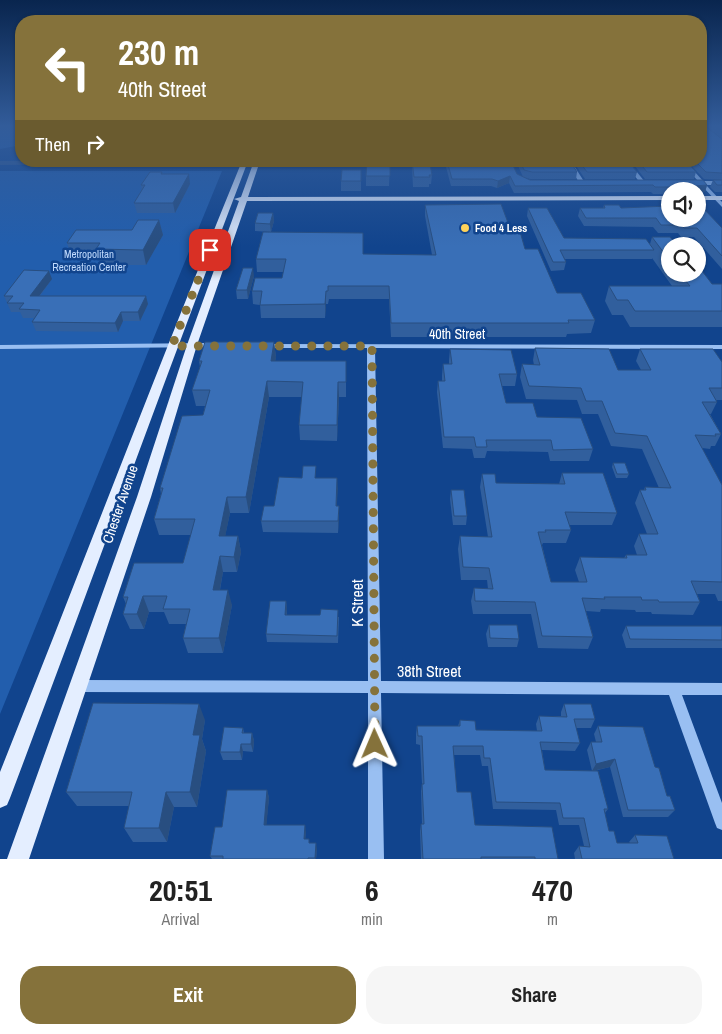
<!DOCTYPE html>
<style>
body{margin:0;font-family:"Archivo Narrow",sans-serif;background:#f6f6f6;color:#222;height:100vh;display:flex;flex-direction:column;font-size:19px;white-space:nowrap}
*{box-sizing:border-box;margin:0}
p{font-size:16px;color:#767676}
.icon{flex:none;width:28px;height:28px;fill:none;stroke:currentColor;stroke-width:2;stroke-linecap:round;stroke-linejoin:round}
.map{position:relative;height:859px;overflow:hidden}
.sheet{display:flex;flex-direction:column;background:#fff;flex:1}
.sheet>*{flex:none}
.hud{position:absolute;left:15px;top:15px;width:692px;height:152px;border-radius:20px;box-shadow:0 1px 4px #0004;background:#85723b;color:#fff;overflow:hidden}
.buttons{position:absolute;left:661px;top:182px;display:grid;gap:10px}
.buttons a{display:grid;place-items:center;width:45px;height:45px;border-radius:50%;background:#fff;box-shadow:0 1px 4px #0004;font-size:25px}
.pin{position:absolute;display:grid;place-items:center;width:42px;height:42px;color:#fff;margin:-21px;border-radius:10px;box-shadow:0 2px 8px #0006}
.me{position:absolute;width:55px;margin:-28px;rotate:359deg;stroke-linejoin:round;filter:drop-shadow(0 0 4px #0008)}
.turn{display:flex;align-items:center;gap:18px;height:105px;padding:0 20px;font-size:22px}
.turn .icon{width:65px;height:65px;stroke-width:2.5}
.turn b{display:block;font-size:35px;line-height:42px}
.then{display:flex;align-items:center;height:48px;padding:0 20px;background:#0003;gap:10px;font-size:19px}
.eta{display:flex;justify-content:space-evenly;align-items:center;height:85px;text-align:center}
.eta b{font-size:30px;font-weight:700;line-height:35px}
.action{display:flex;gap:10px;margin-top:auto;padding:10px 20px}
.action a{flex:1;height:58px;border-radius:20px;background:#85723b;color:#fff;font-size:20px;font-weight:700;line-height:58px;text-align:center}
.action a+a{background:#f6f6f6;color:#222}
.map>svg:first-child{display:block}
.green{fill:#225ead}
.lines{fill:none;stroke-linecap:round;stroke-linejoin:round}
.canal{fill:#2f558c;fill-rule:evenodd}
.minor{fill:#99bff2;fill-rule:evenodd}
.major{fill:#e4eeff;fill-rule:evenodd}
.wall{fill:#315f9d}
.shaded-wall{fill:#284e80}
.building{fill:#396fb7;stroke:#284e80}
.route{stroke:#85723b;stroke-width:9;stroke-dasharray:0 16.2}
.poi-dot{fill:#ffd35a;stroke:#11448d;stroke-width:2}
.labels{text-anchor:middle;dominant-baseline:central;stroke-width:5;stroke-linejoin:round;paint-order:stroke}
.far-poi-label{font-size:11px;font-weight:bold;fill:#fff;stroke:#11448d;text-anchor:start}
.far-park-label{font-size:11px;fill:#c0dafd;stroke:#11448d}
.street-label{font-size:14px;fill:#fff;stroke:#11448d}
.near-street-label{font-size:16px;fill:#fff;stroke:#11448d}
</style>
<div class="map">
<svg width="722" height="859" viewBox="0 0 722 859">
<rect width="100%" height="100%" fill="#11448d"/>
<!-- green -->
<path class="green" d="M0,126H21V145L0,149Z
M0,171H222L0,714Z"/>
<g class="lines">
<!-- canal -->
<path class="canal" d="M0,161H251L247,163L0,165Z"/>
<!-- minor -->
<path class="minor" d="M566,161H571L585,183L584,184H580Z
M623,161H628L645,182V184H641Z
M680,161H685L703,181H722V185H706L722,202V207L701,185L693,184V182L698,181Z
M214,343L218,345L217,347L0,349V345Z
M262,344L722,345V349L375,348L381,681L722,683V695H682L722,803V830L717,828L715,823L669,695L381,693L384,859H368V693L77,692L73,690L71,686L73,682L77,680L368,681L367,348H262L261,346Z"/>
<!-- major -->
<path class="major" d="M242,161H248C167,373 90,586 10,798L7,805L0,808V772C81,569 159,364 242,161Z
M254,161H260L248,197L670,196V200L247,201L197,345L151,497L29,859H7L137,497L187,345L239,201L234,199L241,197Z
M698,196H722V200H698Z"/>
</g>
<!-- wall -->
<path class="wall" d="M707,126H722V192H715L710,187L713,180H722L704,179L687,161H701L720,138Z
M390,161L389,186H366V176Z
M412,161H426V164L432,175L431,184H429V187H413L412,168Z
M446,161L517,174L530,180L707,185L705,192L670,191V194H653L651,192L514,193L509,183L497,188L491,186H451L446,167Z
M516,161H570L577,172L576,179H530L523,177Z
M573,161H628L637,172L635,179H585Z
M631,161H686L696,172L694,179H645Z
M361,170V191H341V181Z
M162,172L163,174L190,184L175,213H137L134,203L142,191L141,185Z
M425,205L510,228L557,293L595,320L591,333L567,334L566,337H391L389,299H329L328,304H326L325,318H261L260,305L253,304L252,291L282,278L284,272H257L256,259L363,254L432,255L425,216Z
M604,205L621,208L722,228V269L694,237H681L678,233H658L653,227L584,226L578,216L580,208H603Z
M528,208L564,238L650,244L652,237L670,246V274H698L712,284H722V327H630L623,315H612L605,301L609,286H672L652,258V259H565L566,262L564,270L551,271L527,216Z
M273,213L274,221L271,232L255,231V223Z
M159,220L163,235L146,265H101L99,258H72L67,243L132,230Z
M254,276L248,299H237L236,290Z
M52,279L40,296L148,304L140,321H123L118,332L36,331L32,322L34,318H23L20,312H11L4,296Z
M274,342L276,357L275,361L346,376V397H339L337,441L300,440L299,425L302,397H269L249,513H230L225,536H238L241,552L237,572H223L220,590L232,605L223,653H188L183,638L186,624H169L164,612H149L144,629H130L123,614L126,604L123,597L183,563L191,535H159L154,519L161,494L160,488L203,415L205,406H196L192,390L200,367L199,361Z
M535,348L618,370H641L636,361L640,349L722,362V400H716L717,402L711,414H710L721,434L715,446H711L710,449L702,448L722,485V601H718L715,594H697L700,602L693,615L652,614L651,612H636L635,610L601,609L600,612L586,611L593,637L588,649L538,648L531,614H473L471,601L474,588L488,589L487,580H461L458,549L460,536L488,537L480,487L482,474L496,483L559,484L562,473L617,513L612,525H569L571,530L566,543H543L542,545L551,582H579L575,570L580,557L624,558L626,555H637L634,546L639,534H647L635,503L640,490H644L645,487L659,488L642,449L611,446L598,414H582L577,400L526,399L520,377L522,364L534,365L533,360Z
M450,349L517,374L515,386H502L506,403L537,417L593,449L589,461H550L548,452L487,451L485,458H474L472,449L443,448L437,392L438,381H442V375L443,364H449V360Z
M613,463L629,474L627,478H616L612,467Z
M317,478H337V506H339V517L338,533L263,532L261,521L274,506Z
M451,490L467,516L466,525H453L450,499Z
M286,601L287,609V615L339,617L338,643L267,642L266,634Z
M489,625L519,639L517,647H488L486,634Z
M626,626H722V648H626L622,635Z
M564,704L595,719L591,728H576L580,743L575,751L542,750L545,770L592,771L587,750L591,742H596L594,734L598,726L655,767L667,796L675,810L668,817H623L610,767L594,771L608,809L605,813L609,831L617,843H630L629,842L635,835L674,859H575L574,853L579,846H584L579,825H559L556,810L493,809L488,766H482L480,755H454L457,792L475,825L558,859H421L420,831L421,824H422L421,791L422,784L420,745L416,744V734L417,726H458L460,720L476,730L537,731L536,724L539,716H561V712Z
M205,720L202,739L206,751L197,807H174L167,842H133L124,828L129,806H77L66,792Z
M243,728L244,733H252L254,741L253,752L243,751L242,760H223L220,752Z
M267,790L269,798L266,825L306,832L305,839L317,849L316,859H212L210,856L222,827Z"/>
<!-- shaded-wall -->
<path class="shaded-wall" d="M189,174L190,184L175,213L173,203Z
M510,176L509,183L497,188L498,181Z
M707,185L705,192H698V191H681L682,187Z
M273,213L274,221L271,232L270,224Z
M159,220L163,235L146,265L143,250Z
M253,268L254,276L248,299L247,290Z
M49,271L52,279L33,304L30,296Z
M326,291V304L325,318V304Z
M146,296L148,304L140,321L138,312Z
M121,312L123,321L118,332L115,323Z
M274,342L276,357L273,376L271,361Z
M267,381L269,397L249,513L246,497Z
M338,382L339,397L337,441V425Z
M337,478L338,489L336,517V506Z
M227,497L230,513L222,552L219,536Z
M339,506V517L338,533V521Z
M238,536L241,552L237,572L234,557Z
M220,556L223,572L217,605L213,590Z
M228,590L232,605L223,653L219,638Z
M143,596L149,612L144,629L137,614Z
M286,601L287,609L286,622L285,615Z
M199,704L205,720L202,739L206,751L197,807L190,792L193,735Z
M252,733L254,741L253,752L251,744Z
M241,744L243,751L242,760L240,752Z
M615,759L610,767L592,771L596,764Z
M267,790L269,798L266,831L264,825Z
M166,792L174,807L167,842L159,828Z
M305,825L306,832L305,845L304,839Z
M316,843L317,849L316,859H315Z"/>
<!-- building -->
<path class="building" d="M701,126H705L722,139V173L706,172L695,161H701Z
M716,126H722V131Z
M367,161H390V176H366Z
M412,161H426V164H430L432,175H429L430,177H414Z
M447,161H511L517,174L530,180H703L707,185L682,187H655L653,185L515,186L510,176L498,181L492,179H452Z
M520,161H570L577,172H532L524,170Z
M579,161H628L637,172H587Z
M638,161H686L696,172H647Z
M342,170H361V181H341Z
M150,172H162L161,174H189L173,203H134L145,185H141Z
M713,180H722V185H717Z
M501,204L510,228H519L525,249H538L557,293H581L595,320H568L569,323H391L389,286H328V291H326L325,304L260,305L262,291H252L255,278H282L286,259H256L263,232L363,233V254L436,255L425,205Z
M604,205H619L621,208L670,206V219H698V206L703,208L722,228V256L697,228H684L681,225H661L656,218H586L580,208H605Z
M528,208H547L564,238L646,239L654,250H560L566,262H553Z
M258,213H273L270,224L255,223Z
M138,220H159L143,250L96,249L100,243H67L76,230H132Z
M652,237H670L678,246H670V261Z
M698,267H699L712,284H722V311H635L628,300H617L609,286H690L680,274H698Z
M243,268H253L247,290H236Z
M24,270L49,271L30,296H146L138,312H121L115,323L32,322L40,310L19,309L24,303H7L13,296H4Z
M205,342H274L271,361H346V382H338L337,425H299L303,382L267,381L246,497H227L219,536H238L234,557L220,556L213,590H228L219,638H183L190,609H163L167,596H143L137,614H123L128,597H123L134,563H183L195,519H154L163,488H160L182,416L203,415L210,390H192L202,361H199Z
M535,348L609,349L618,370H651L640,349H713L722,362V388H709L717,402H702L721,434H715L716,436L695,435L722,485V582L691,581L700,602H659L658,600H642L641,597H604L605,599L582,598L593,637L542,636L535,602L475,601L474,588L493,589L489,568L463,567L460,536L492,537L482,474H495L496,483L565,484L562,473H603L617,513L565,512L571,530H545L546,532H538L551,582H587L580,557L627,558L626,555H647L639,534H658L640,490H646L645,487L671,488L647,436L615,433L602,401H586L581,388L529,386L522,364L540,365Z
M450,349L511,350L517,374H499L506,403H533L537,417L581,418L593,449L553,450L551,440H486L487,447H476L474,437H444L438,381H445L443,364H452Z
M613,463H625L629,474H617Z
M303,466H316L315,478H337L336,506H339L338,521H261L264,506H274L279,477L302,478Z
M451,490H464L467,516H454Z
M270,601H286L285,615H320L321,609L338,610L337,636L266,634Z
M489,625H517L519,639L490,638Z
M626,626H722V640L630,639Z
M93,703L199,704L193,735H200L190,792H166L159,828H124L132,792H66Z
M564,704H591L595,719H574L580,743L540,742L545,770L598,771L608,809H604L609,831H614L617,843H638L635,835L667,836L674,859H582L579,846L590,847L584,818H563L560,803L496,802L490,758H484L483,746H453L457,792H471L475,825L552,827L558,859H535V857H481V859H423L421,824H424L422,784H424L422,736H418L417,726H460V720L475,721L476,730L542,731L539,716L567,717Z
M598,726L643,727L655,767L659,768L667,796H670L675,810H628L615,759L596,764L591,742H602Z
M224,727L243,728L242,733H252L251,744H241L240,752H220Z
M227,790H267L264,825H305L304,839H309V843H316L315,858H308V859H223V856H210L215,827H222Z"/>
<!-- sky -->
<linearGradient id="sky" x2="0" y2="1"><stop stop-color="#09254e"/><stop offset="0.51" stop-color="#325c9a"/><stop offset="1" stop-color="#325c9a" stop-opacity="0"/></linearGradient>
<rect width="722" height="247" fill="url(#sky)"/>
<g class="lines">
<!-- route -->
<path class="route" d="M210,250L172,346H372L375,744"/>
</g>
<!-- markers -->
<circle class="poi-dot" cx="465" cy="228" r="5"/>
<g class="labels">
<!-- far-poi labels -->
<g class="far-poi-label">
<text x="475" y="228">Food 4 Less</text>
</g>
<!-- far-park labels -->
<g class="far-park-label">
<text x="89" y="254">Metropolitan<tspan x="89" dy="13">Recreation Center</tspan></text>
</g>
<!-- street labels -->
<g class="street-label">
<text x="457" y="334">40th Street</text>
<text transform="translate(120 504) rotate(-71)">Chester Avenue</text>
</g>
<!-- near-street labels -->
<g class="near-street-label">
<text transform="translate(357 603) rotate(-90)">K Street</text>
<text x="429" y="671">38th Street</text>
</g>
</g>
</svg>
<div class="buttons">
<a><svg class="icon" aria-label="sound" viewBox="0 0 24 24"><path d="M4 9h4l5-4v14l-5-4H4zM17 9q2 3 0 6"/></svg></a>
<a><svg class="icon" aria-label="search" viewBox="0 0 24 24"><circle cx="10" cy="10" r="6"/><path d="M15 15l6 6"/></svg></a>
</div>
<div class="pin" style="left:210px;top:250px;background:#d93025"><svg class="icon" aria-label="arrive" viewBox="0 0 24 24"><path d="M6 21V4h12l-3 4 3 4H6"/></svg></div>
<svg class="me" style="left:375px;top:744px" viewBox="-20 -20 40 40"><path d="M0-17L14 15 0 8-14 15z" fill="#85723b" stroke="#fff" stroke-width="4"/></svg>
<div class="hud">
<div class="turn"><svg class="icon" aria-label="left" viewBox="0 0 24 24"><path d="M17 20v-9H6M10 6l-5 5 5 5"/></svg><div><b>230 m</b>40th Street</div></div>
<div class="then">Then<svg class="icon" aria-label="right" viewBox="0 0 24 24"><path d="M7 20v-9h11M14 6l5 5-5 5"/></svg></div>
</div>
</div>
<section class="sheet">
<div class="eta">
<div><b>20:51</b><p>Arrival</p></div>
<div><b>6</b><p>min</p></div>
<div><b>470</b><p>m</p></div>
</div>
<div class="action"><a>Exit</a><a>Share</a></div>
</section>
